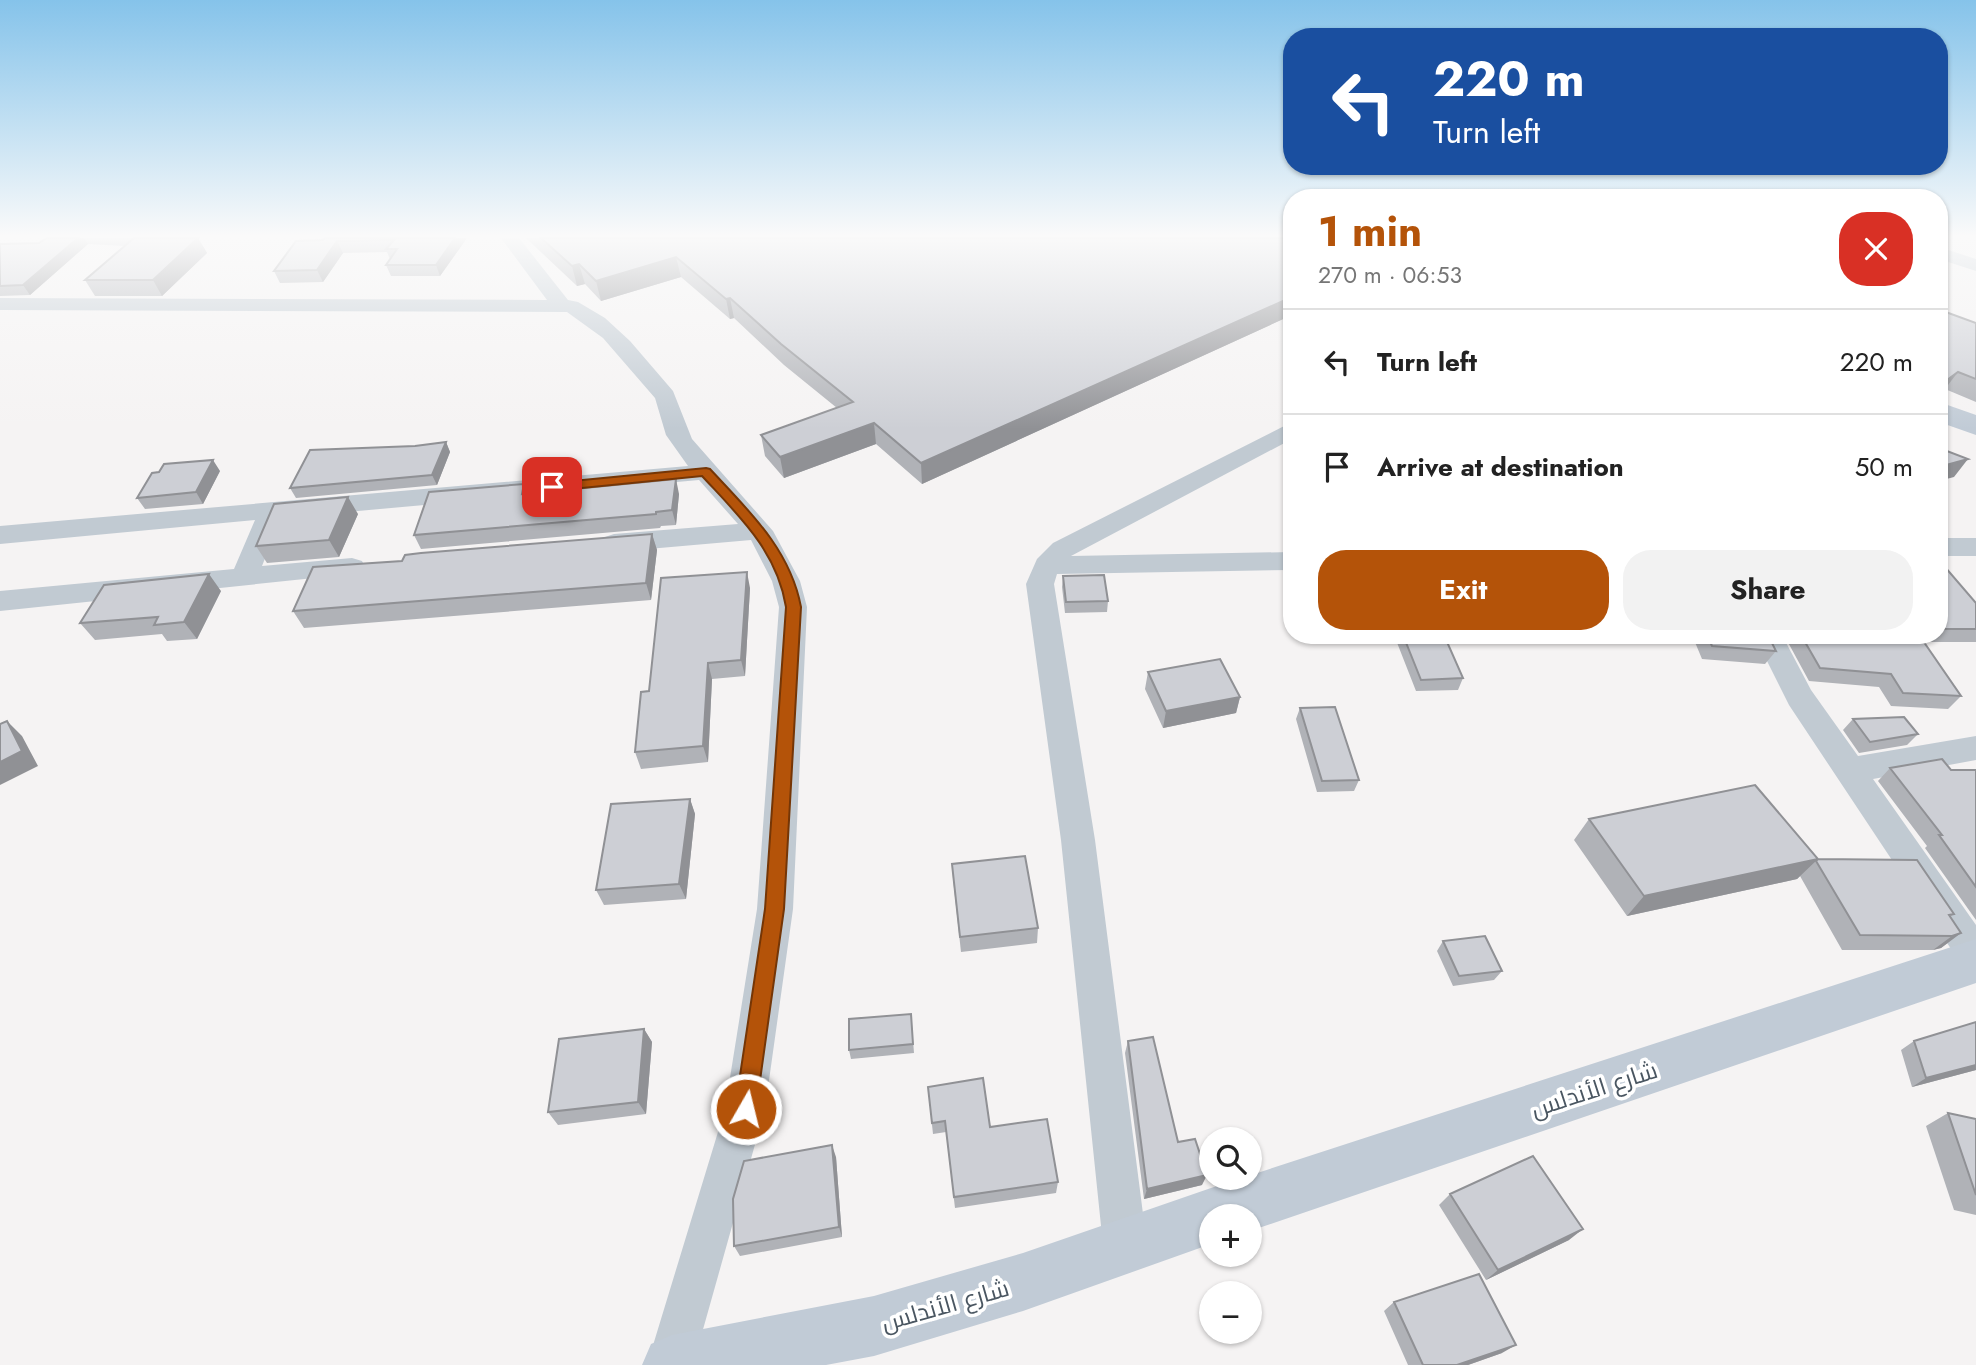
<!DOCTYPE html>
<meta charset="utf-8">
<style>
body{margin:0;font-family:Jost,Cairo,sans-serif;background:#f2f2f2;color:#222;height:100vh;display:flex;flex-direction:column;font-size:26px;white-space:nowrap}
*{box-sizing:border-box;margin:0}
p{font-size:23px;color:#767676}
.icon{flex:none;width:38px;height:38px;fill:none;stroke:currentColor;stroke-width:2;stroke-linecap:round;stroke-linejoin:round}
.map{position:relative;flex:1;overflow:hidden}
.sheet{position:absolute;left:1283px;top:189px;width:665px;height:455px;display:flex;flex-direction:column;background:#fff;border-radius:28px;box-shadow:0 2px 5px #0004}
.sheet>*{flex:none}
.banner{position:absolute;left:1283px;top:28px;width:665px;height:147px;border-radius:28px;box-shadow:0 2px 5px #0004;background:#1a4fa0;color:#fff;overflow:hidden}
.tools{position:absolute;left:1199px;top:1127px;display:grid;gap:14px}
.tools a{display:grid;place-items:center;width:63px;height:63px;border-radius:50%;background:#fff;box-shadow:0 2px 5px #0004;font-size:35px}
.pin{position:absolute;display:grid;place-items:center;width:60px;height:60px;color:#fff;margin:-30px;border-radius:14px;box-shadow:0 4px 10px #0006}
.me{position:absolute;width:77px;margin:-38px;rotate:8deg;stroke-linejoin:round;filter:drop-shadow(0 0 5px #0008)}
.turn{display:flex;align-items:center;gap:24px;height:147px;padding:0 35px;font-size:32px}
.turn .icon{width:91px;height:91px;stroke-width:2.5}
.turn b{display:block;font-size:49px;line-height:60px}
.round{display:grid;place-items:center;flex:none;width:74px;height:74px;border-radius:28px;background:#f2f2f2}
.headline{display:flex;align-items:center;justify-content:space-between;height:119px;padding:0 35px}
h1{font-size:42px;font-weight:700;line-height:52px;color:#b45309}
.cta{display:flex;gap:14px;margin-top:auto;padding:14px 35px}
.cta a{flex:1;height:80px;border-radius:28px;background:#b45309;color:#fff;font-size:28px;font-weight:700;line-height:80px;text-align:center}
.cta a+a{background:#f2f2f2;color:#222}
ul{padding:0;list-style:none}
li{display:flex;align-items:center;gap:21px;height:105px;padding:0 35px;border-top:2px solid #e0e0e0}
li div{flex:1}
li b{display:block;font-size:26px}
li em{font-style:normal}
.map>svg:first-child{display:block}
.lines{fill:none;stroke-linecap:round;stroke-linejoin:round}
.minor{fill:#c1cad2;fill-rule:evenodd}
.secondary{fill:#c1cbd6;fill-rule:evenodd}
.wall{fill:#b0b2b7}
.shaded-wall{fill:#909195}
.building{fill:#cdcfd5;stroke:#909195;stroke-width:2}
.route{fill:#b45309;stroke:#753606;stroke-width:2}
.labels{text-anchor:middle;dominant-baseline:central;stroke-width:7;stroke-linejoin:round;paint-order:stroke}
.near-street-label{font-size:24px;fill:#4a5661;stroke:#fff}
</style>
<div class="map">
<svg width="1976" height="1365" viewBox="0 0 1976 1365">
<rect width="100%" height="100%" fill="#f5f3f3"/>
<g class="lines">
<!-- minor -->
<path class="minor" d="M501,238H519L568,300L578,302L605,318L630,341L673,391L692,439L773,531L800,581L807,607L793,909L765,1109L693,1365H647L725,1109L757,909L779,607L772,581L751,540L614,552L605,549L601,543L605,537L614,534L738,524L699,480L281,518L262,566L352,558L362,561L365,567L362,573L0,611V591L234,569L255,520L0,544V526L688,466L666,435L655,398L603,338L567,312L0,310V298L547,300Z
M1939,247L1976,259V271L1939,259Z
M1292,422V439L1071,556L1292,552V570L1057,574L1054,584L1095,840L1147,1245L1140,1260L1125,1267L1110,1260L1103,1245L1061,840L1026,584L1037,559L1053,543Z
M1939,538H1976V556H1939Z
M1754,635H1782L1811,690L1858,756L1976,736V760L1873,779L1976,925V972L1963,967L1789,705Z"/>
<!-- secondary -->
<path class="secondary" d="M1939,402L1976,415V435L1939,422Z
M1976,939V983L1250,1231V1216H1211V1244L1023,1311L874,1356L826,1365H642L651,1344L672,1335L874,1296L1023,1253L1211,1188Z"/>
</g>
<!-- wall -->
<path class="wall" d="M47,238H198L207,253L162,296H95L85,280L125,246L88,244L30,295L0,296V244L39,243Z
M467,238L440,276H391L386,265L390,259L387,252L343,253L323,282L280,283L274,271L296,241Z
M526,238H1292V315L922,484L876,444L784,478L765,456L761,435L837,408L784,365L734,318L730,319L681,277L601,301L585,284L577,286Z
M1939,314L1976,323V402L1945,389L1939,394Z
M446,442L450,452L437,485L296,498L290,488L415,446Z
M220,471L203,504L145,509L137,498Z
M524,484L528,494H679L676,525L661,526L660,528L421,549L414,535Z
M358,514L339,557L267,563L256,546Z
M652,534L657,550L651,600L304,628L293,611L402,561Z
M1939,567L1976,603V642H1923L1961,696L1948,709L1891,706L1879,687L1809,681L1784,635H1939Z
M1063,576L1108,601L1107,612L1065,613L1062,587Z
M750,588L745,676L712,679L708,762L641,769L635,752L649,691Z
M221,591L197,639L167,641L162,634L95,640L80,623Z
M1394,635H1444L1463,678L1458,690L1416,691Z
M1692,635H1768L1776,651L1765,664L1702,659Z
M1148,672L1240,697L1236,713L1163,728L1145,689Z
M1300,708L1359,780L1354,791L1317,792L1296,719Z
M1853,719L1918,734L1907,745L1859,753L1843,730Z
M1890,768L1976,770V920L1925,848L1927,846L1878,781Z
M690,799L695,814L686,899L604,905L596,890Z
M1589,819L1818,859L1954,914L1950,917L1961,933L1941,948L1933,950H1842L1800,876L1797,879L1627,916L1574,840Z
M952,864L1038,928L1037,943L961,952L953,879Z
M1443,941L1502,971L1494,980L1453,986L1437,951Z
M911,1014L914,1053L851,1059L849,1050Z
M644,1029L652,1042L646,1114L558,1125L548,1112Z
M1128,1041L1178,1142L1202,1185L1144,1199L1125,1053Z
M1914,1041L1976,1070L1912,1087L1901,1050Z
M928,1087L1058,1182L1056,1193L955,1208L946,1132L933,1134Z
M1948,1113L1976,1119V1215L1954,1210L1926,1126Z
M836,1157L842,1237L740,1256L734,1246Z
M1450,1194L1569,1240L1486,1280L1439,1205Z
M1394,1302L1502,1353L1468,1365H1408L1384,1311Z"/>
<!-- shaded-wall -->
<path class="shaded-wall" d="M78,238H84L88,244L30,295L23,285Z
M198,238L207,253L162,296L153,280Z
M455,238H467L440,276L436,265Z
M337,241L343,253L323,282L317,270Z
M676,257L681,277L601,301L596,281Z
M579,264L585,284L577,286L572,266Z
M1292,297V315L922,484L921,463Z
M730,298L734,318L730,319L726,299Z
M1958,372L1945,389L1939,394V389L1943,383Z
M874,423L876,444L784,478L780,457Z
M446,442L450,452L437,485L432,475Z
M1968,459L1954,477L1939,481V467Z
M213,460L220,471L203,504L196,492Z
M676,479L679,494L676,525L672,510Z
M524,484L530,499L522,494Z
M348,497L358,514L339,557L329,540Z
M652,534L657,550L651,600L646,583Z
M747,572L750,588L745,676L741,660Z
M209,574L221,591L197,639L184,622Z
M708,663L712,679L708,762L703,746Z
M1240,697L1236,713L1163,728L1166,711Z
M7,721L22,736L38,766L0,785V762Z
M690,799L695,814L686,899L679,884Z
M1818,859L1797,879L1627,916L1644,896Z
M1961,933L1941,948L1933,950L1952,936Z
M644,1029L652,1042L646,1114L638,1102Z
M1976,1065V1070L1912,1087L1926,1078Z
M832,1145L836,1157L842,1237L839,1227Z
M1207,1175L1202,1185L1144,1199L1147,1189Z
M1583,1229L1569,1240L1486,1280L1498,1270Z
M1516,1345L1502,1353L1468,1365H1457Z"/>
<!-- building -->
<path class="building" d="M47,238H78L23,285L0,286V244L39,243Z
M134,238H198L153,280H85Z
M325,238H455L436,265H386L397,249H386L394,240L337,241L317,270L274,271L296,241L323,240Z
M541,238H1292V297L921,463L874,423L780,457L761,435L853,402L781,344L730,298L726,299L676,257L596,281L579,264L572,266Z
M1943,311L1976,323V379L1958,372L1943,383L1939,381V314Z
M446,442L432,475L290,488L310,450L415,446Z
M1939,448L1968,459L1939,467Z
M213,460L196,492L137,498L152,473L159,472L164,464Z
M676,479L672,510L656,512V514L414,535L429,492L524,484L522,494Z
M348,497L329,540L256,546L274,504Z
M652,534L646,583L293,611L313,567L402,561L405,555L421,553Z
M1939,567H1945L1976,603V629H1939Z
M747,572L741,660L708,663L703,746L635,752L641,692L649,691L661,578Z
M209,574L184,622L154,625L158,617L80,623L104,585Z
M1104,575L1108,601L1066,602L1063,576Z
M1403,635H1444L1463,678L1421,680Z
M1707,635H1768L1776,651L1712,646Z
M1801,635H1919L1961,696L1903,693L1891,674L1820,668Z
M1220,659L1240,697L1166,711L1148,672Z
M1335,707L1359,780L1322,781L1300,708Z
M1904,717L1918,734L1870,742L1853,719Z
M7,721L22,751L0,762V724Z
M1942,759L1951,770H1976V887L1939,835H1942L1890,768Z
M1755,785L1818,859L1644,896L1589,819Z
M690,799L679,884L596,890L611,804Z
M1025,856L1038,928L960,937L952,864Z
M1818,859L1917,860L1954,914L1949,915L1961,933L1952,936L1860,935L1816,861Z
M1485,936L1502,971L1459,976L1443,941Z
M911,1014L913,1044L849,1050V1019Z
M1976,1022V1065L1926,1078L1914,1041Z
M644,1029L638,1102L548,1112L559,1039Z
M1153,1037L1178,1142L1195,1139L1207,1175L1147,1189L1128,1041Z
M983,1078L990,1127L1047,1119L1058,1182L954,1197L945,1121L932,1123L928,1087Z
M1948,1113L1976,1119V1195Z
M832,1145L839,1227L734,1246L733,1199L744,1161Z
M1533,1156L1583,1229L1498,1270L1450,1194Z
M1479,1274L1516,1345L1457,1365H1423L1394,1302Z"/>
<!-- sky -->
<linearGradient id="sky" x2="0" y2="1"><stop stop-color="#85c3ea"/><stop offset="0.55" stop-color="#fafafa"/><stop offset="1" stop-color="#fafafa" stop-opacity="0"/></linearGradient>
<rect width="1976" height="429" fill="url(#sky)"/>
<!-- route -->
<path class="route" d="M706,468L710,469C749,511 790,549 801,607L784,909L756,1109L753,1117L746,1120L738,1117L735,1109L765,909L786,607C777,551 739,516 702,476L552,491L545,487L552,483Z"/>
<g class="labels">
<!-- near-street labels -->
<g class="near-street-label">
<text transform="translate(1594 1089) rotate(-18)">شارع الأندلس</text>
<text transform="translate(945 1305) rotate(-16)">شارع الأندلس</text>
</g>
</g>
</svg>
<div class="tools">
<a><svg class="icon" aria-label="search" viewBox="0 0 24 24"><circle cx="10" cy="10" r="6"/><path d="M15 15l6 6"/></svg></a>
<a>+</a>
<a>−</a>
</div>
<div class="pin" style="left:552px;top:487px;background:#d93025"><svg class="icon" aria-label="arrive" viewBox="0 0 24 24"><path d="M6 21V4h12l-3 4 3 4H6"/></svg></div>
<svg class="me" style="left:746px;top:1109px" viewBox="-20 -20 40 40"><circle r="17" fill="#b45309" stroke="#fff" stroke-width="3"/><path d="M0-11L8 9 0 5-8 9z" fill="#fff"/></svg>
<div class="banner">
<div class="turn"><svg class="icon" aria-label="left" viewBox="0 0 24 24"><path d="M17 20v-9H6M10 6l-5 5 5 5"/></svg><div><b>220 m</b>Turn left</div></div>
</div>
<section class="sheet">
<div class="headline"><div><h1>1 min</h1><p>270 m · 06:53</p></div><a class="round" style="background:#d93025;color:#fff"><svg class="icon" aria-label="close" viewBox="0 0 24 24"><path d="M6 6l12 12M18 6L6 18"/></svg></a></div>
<ul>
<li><svg class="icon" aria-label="left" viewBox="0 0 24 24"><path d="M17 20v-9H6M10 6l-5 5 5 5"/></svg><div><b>Turn left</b></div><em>220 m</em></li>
<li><svg class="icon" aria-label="arrive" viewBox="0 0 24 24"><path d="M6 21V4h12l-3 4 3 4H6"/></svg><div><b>Arrive at destination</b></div><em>50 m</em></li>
</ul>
<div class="cta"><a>Exit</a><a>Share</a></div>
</section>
</div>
